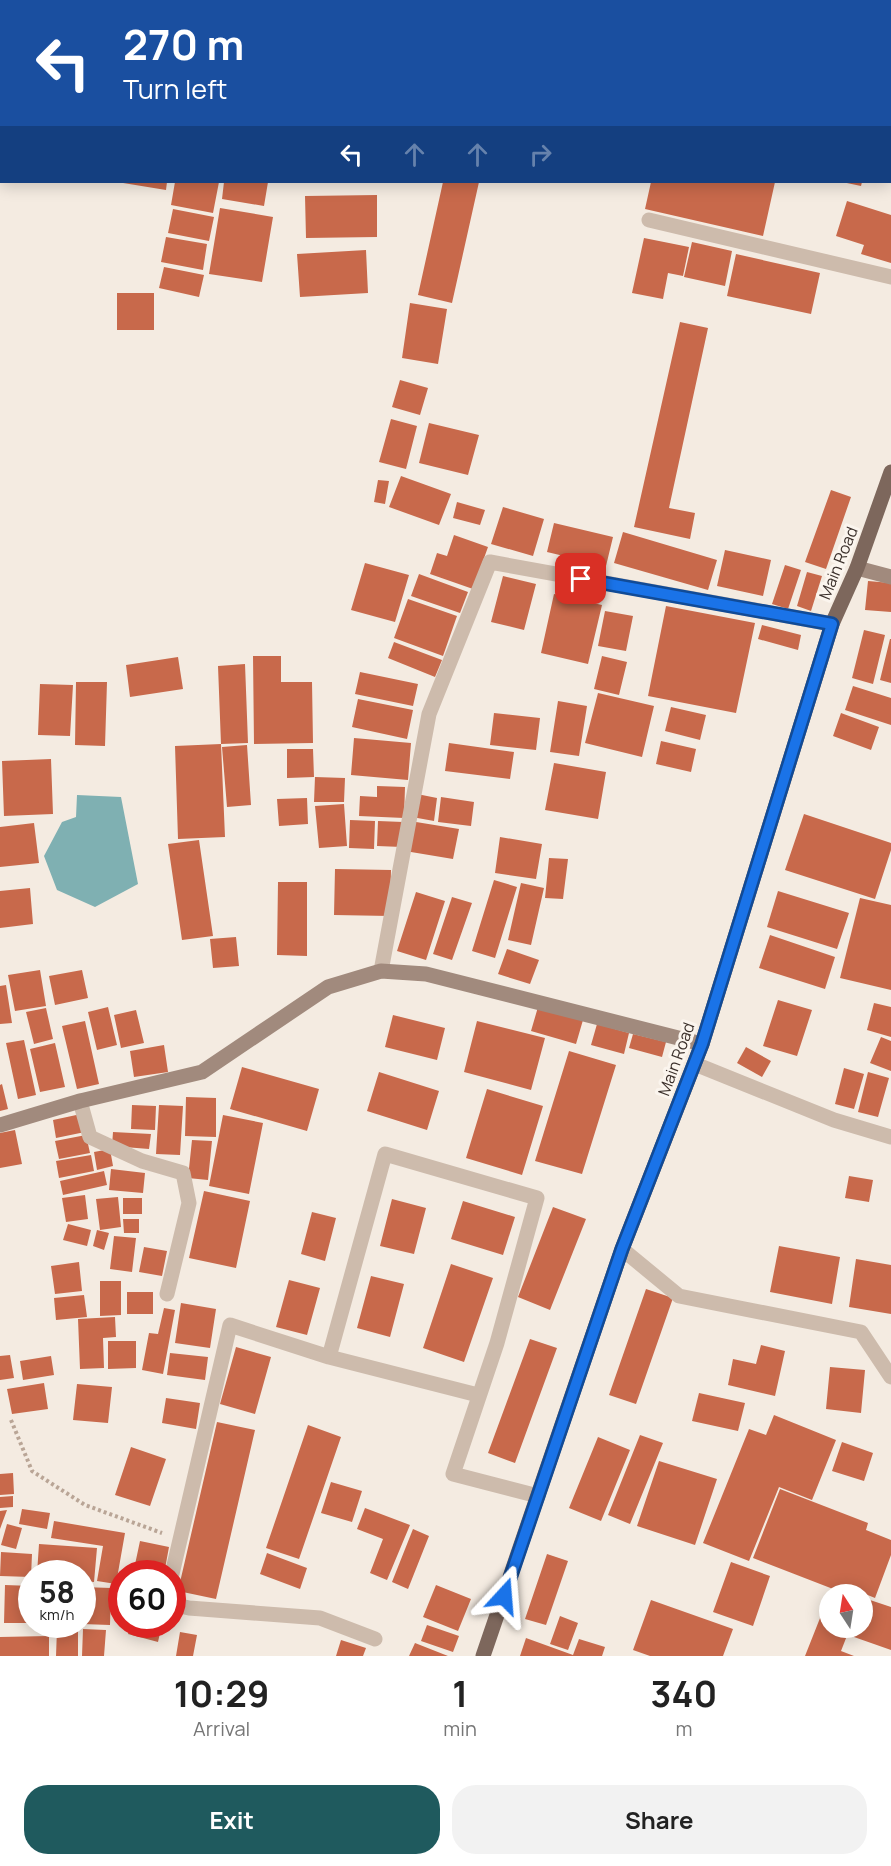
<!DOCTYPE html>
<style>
body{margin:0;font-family:Manrope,sans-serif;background:#f2f2f2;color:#222;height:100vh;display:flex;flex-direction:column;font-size:22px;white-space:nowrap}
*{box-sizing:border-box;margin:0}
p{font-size:20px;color:#767676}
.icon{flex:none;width:33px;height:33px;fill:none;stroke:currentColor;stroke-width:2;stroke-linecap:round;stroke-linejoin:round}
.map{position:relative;height:1656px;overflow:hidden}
.details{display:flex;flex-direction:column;background:#fff;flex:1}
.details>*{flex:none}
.banner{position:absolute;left:0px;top:0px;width:891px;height:183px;box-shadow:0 3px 15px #0003;background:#1a4fa0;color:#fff;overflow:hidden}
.needle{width:39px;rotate:348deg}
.fabs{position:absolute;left:819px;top:1584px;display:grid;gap:12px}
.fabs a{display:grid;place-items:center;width:54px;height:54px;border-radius:50%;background:#fff;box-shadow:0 3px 15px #0003;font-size:30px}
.speed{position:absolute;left:18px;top:1560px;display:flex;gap:12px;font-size:30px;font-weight:700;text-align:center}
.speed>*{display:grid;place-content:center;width:78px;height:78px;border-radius:50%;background:#fff;box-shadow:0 3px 15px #0003;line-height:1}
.speed small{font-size:15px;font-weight:400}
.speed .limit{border:9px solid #d22;background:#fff;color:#111}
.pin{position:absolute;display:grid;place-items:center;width:51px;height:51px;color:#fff;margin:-26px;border-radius:12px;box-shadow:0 3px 9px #0006}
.me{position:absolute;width:66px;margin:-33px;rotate:19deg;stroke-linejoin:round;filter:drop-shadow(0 0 4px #0008)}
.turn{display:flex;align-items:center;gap:21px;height:126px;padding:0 24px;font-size:27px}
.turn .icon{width:78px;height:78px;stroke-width:2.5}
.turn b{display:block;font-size:42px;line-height:51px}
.lanes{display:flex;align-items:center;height:57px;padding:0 24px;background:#0003;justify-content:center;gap:30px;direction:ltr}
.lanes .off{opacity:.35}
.eta{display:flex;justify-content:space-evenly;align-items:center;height:102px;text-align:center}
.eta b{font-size:36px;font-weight:700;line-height:42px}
.primary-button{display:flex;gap:12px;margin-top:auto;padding:12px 24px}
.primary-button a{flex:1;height:69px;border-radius:24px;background:#1f5a5e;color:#fff;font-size:24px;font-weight:700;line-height:69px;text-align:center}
.primary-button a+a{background:#f2f2f2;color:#222}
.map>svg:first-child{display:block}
.water{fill:#7fb0b2}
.building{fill:#c8694b}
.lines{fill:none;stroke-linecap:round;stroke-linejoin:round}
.path{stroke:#b9a596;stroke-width:4;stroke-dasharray:3 3;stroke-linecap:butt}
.street{stroke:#cdbbac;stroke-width:15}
.secondary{stroke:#a18a7d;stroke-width:15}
.primary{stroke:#7d675c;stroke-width:15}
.route-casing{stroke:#114b97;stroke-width:15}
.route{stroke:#1a73e8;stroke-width:10}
.labels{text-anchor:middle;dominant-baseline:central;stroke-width:6;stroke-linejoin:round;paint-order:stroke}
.street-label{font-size:16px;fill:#3b302b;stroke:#fbf5ee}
</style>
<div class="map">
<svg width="891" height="1656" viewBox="0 0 891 1656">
<rect width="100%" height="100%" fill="#f4ebe1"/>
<!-- water -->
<path class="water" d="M77,795L121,797L138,884L95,907L57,890L44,856L62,822L76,817Z"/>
<!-- building -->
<path class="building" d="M117,182H167L166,190Z
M175,182H219L213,213L171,205Z
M224,182H268L264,206L222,199Z
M443,182H479L452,303L418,295Z
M651,182H775L763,236L645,209Z
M842,182H862L861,186Z
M377,195V237L306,238L305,196Z
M847,201L891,215V263L861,254L864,245L836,236Z
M220,208L273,217L262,282L209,274Z
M173,209L214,217L209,241L168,233Z
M166,237L207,244L203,270L161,262Z
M644,238L689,247L683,276L668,273L663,299L632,293Z
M692,242L732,251L725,286L684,277Z
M366,250L368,293L300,297L297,254Z
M736,254L820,273L811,314L727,296Z
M164,267L204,275L199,297L159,288Z
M117,293H154V330H117Z
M410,303L447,309L438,364L402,358Z
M680,322L708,328L669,508L695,513L690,539L634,527Z
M400,380L428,388L420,415L392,407Z
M391,419L417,426L406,469L379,462Z
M429,423L479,435L468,475L419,463Z
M401,476L451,494L439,525L389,507Z
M378,480L389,481L385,504L374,502Z
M831,490L851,497L826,569L805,562Z
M457,502L485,510L480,525L453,518Z
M503,507L544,519L533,556L491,544Z
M554,523L613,537L606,566L547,552Z
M623,532L717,560L708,590L614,563Z
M454,535L488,547L473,589L430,574L437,553L447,556Z
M725,550L771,560L763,596L717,586Z
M365,563L409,575L395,622L351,610Z
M785,565L801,570L788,609L772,604Z
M807,572L822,576L811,611L797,606Z
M419,574L468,592L460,613L411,596Z
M503,576L536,584L524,630L491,622Z
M868,581L891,583V612L865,610Z
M554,594L602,605L588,664L541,653Z
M408,599L457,616L443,656L394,638Z
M666,606L755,623L736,713L648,696Z
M605,611L633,616L626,651L598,646Z
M762,625L801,635L798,650L758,639Z
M864,630L885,635L873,684L852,678Z
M890,639H891V683L880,680Z
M394,642L442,660L435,677L388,658Z
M253,656H281V682H312L313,743L254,744Z
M602,656L627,662L619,695L594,689Z
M178,657L183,689L130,697L126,665Z
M245,664L248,743L221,744L225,837L178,839L175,746L221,744L218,666Z
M360,672L418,684L413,706L355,694Z
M76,682H107L105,746L75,745Z
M40,684L73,685L70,736L38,735Z
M853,686L891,698V725L845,710Z
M598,693L654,706L642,757L585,743Z
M358,699L413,710L407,739L352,727Z
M558,701L587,706L579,756L550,752Z
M671,707L706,715L700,740L665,731Z
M494,713L540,718L536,750L490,745Z
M841,713L879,727L871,750L833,736Z
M354,738L411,743L408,780L351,775Z
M661,741L696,749L691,772L656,764Z
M449,743L514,752L510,779L445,771Z
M247,745L251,805L227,807L222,747Z
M287,749H313L314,777L287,778Z
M51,759L53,814L4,816L2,761Z
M554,763L606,772L598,819L545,810Z
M315,777L345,778L344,802H314Z
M377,786L405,787L404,818L359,816L360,796L377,797Z
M417,794L437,798L434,821L412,817Z
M441,797L474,802L471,826L438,822Z
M307,798L308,824L279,826L277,799Z
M344,804L347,846L319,848L315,806Z
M804,814L891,843V850L875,899L785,870Z
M350,820L375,821L374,849L349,848Z
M378,821L403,822L402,847L377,846Z
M410,821L459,829L453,859L405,851Z
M34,823L39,863L0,867V827Z
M500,837L542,844L536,879L495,873Z
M199,840L213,936L182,940L168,844Z
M549,858L568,859L563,899L545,898Z
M335,869L391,870L390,916L334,915Z
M494,880L517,887L495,958L472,951Z
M278,882H307V956L277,955Z
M521,883L544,888L531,945L508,940Z
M30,888L33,924L0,928V891Z
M778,891L849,913L837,949L767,927Z
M416,892L445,901L426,960L397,951Z
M452,897L472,903L452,960L433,954Z
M860,898L891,905V990L840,978Z
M770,935L835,957L825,989L759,968Z
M236,937L239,966L213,968L210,939Z
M507,949L539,960L530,984L498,974Z
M40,970L46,1006L15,1011L8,975Z
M82,970L88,998L55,1005L49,976Z
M6,985L12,1023L0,1024V986Z
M778,1000L812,1010L797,1056L763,1046Z
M874,1003L891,1007V1037L867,1030Z
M108,1007L117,1045L97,1050L88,1012Z
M538,1007L583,1020L576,1044L531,1031Z
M46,1008L53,1039L34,1044L26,1012Z
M136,1010L144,1043L121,1048L114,1015Z
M393,1015L445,1028L437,1060L385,1047Z
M85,1021L99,1084L77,1089L62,1026Z
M477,1021L545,1038L531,1090L464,1072Z
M597,1024L629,1033L624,1054L591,1045Z
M633,1034L666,1042L662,1057L629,1048Z
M881,1037L891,1041V1071L870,1063Z
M24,1040L36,1095L18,1099L6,1043Z
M55,1043L65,1087L40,1092L30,1049Z
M164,1045L168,1072L134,1077L130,1051Z
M746,1047L771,1061L762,1077L737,1063Z
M569,1051L616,1065L582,1174L535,1161Z
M242,1067L319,1089L307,1131L230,1109Z
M844,1068L864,1074L854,1109L835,1104Z
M379,1072L439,1091L427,1130L367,1111Z
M868,1072L889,1078L878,1117L858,1112Z
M2,1084L8,1109L0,1111V1085Z
M487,1089L543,1106L522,1175L466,1158Z
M186,1097L216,1098V1137L185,1136Z
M132,1105L156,1106L155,1130L131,1129Z
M159,1105L183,1106L180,1155L156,1154Z
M81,1114L85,1132L56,1138L53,1120Z
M223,1115L263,1123L249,1194L209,1186Z
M15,1130L22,1164L0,1168V1133Z
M113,1132L151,1134L149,1149L112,1146Z
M86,1135L90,1153L59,1159L55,1141Z
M192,1140L212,1141L208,1180L188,1178Z
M110,1149L113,1166L97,1170L94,1152Z
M91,1155L94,1171L59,1178L56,1161Z
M111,1169L145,1173L143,1193L109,1190Z
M104,1171L107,1185L63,1195L60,1181Z
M849,1176L873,1180L869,1202L845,1198Z
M204,1191L250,1201L236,1268L189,1258Z
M85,1195L88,1219L66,1222L62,1198Z
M118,1197L121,1227L100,1230L96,1199Z
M123,1198H142V1214H123Z
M392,1199L426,1208L414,1254L380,1246Z
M463,1201L515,1217L503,1255L451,1239Z
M553,1207L586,1219L550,1310L518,1297Z
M312,1212L336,1218L325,1261L301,1254Z
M123,1219H139V1233H124Z
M68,1224L91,1230L87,1246L63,1240Z
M97,1230L109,1233L104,1250L93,1246Z
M114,1236L136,1238L132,1272L110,1269Z
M779,1246L840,1257L832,1304L770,1292Z
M144,1247L167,1251L162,1276L139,1272Z
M856,1259L891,1265V1314L849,1307Z
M79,1262L82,1291L55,1294L51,1266Z
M451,1264L493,1278L464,1362L423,1348Z
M371,1276L404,1284L390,1337L357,1328Z
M289,1280L320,1288L307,1335L276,1327Z
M100,1281H121V1315L100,1316Z
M646,1289L673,1298L636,1404L609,1395Z
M127,1292H153V1314H127Z
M84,1295L87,1317L56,1320L54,1298Z
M181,1303L216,1309L210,1348L175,1343Z
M164,1308L175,1310L163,1374L142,1370L149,1333L158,1334Z
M115,1317L116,1337L103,1338L104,1368L80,1369L78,1319Z
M530,1339L557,1348L515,1463L488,1453Z
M108,1341H136V1368L108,1369Z
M761,1345L785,1351L775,1396L728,1385L733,1359L756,1364Z
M236,1347L271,1357L255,1414L220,1404Z
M170,1353L208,1357L205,1380L167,1375Z
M10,1355L14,1378L0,1380V1356Z
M51,1356L54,1375L23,1380L20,1361Z
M830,1367L865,1370L861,1413L826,1409Z
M44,1383L48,1409L12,1414L7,1389Z
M77,1384L112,1387L108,1423L73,1420Z
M699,1393L745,1403L738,1431L692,1421Z
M166,1398L200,1403L196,1429L162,1423Z
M774,1415L836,1440L812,1500L779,1487L749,1561L703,1543L749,1429L766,1435Z
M217,1422L255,1430L216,1599L178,1591Z
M308,1425L341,1437L299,1559L266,1548Z
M640,1435L663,1443L630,1524L608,1515Z
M598,1437L630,1450L601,1521L569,1508Z
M842,1442L873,1453L864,1481L832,1471Z
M131,1447L166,1459L150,1506L115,1495Z
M659,1461L717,1479L695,1545L637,1526Z
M13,1473L14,1494L0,1495V1474Z
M331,1482L362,1491L352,1522L321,1513Z
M780,1489L868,1523L866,1530L891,1540V1555L875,1598L848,1587L846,1594L753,1558Z
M13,1496V1507L0,1508V1497Z
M365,1508L410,1525L387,1580L370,1573L383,1539L357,1529Z
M22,1509L50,1513L47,1529L19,1524Z
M7,1510L0,1529V1511Z
M54,1521L125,1533L116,1584L97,1581L103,1546L51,1538Z
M7,1524L22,1528L16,1549L1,1545Z
M413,1529L429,1536L408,1589L392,1582Z
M140,1541L169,1547L164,1574H133Z
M39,1544L97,1548L94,1582L82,1581V1574H37Z
M1,1552L32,1554L31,1577L0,1576Z
M267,1553L307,1568L300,1589L260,1574Z
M547,1554L568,1561L546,1625L525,1619Z
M731,1562L770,1576L753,1626L713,1612Z
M5,1585L32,1586V1623H4Z
M436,1585L471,1599L458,1631L423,1617Z
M82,1587L111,1588L110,1625L82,1624Z
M867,1599L891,1607V1650L854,1637L858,1628H862V1613Z
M651,1600L733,1629L723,1656H650L633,1650Z
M826,1603L830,1604V1628H850L841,1651L854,1656H805Z
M560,1616L578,1623L568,1650L550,1644Z
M131,1624H162L158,1642L128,1634Z
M427,1625L459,1636L453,1652L421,1641Z
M57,1629H78V1656H56Z
M83,1629L106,1630L104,1656H82Z
M180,1632L197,1635L193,1656H176Z
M49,1636V1656H0V1637Z
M526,1638L573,1655L579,1639L605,1647L602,1656H520Z
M341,1640L366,1648L363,1656H336Z
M415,1643L448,1656H409Z"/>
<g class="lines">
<!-- path -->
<path class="path" d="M11,1420L32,1471L85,1505L162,1533"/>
<!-- street -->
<path class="street" d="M293,0L305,2
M564,0L565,2
M11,2V0
M489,2L491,0
M890,130H891
M649,220L891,277
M381,971L429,714L490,562L832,624
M695,1064L834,1120L891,1137
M80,1101L90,1137L142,1161L183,1173L189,1203L167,1294
M622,1249L679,1296L861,1332L891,1377
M329,1357L385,1154L537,1198L497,1343L453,1474L538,1496
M172,1574L230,1325L329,1357L478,1395
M172,1604L189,1608L320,1618L375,1639"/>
<!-- secondary -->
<path class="secondary" d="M857,568L891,577
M0,1125L80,1101L202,1072L328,987L381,971L426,974L702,1044"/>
<!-- primary -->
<path class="primary" d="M483,1656L622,1249L702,1044L832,624L857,568L891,472"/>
</g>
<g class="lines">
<defs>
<path id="route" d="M504,1596L622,1249L702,1044L832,624L581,579"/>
</defs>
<!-- route casing -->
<use href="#route" class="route-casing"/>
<!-- route -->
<use href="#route" class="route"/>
</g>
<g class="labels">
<!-- street labels -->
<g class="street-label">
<text transform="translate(838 563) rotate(-68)">Main Road</text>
<text transform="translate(676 1059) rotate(-70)">Main Road</text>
</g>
</g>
</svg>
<div class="fabs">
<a><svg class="needle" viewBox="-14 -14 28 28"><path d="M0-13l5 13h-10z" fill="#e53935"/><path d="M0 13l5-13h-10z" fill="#767676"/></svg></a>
</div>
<div class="speed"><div>58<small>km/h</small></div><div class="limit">60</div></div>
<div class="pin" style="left:581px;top:579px;background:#d93025"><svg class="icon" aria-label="arrive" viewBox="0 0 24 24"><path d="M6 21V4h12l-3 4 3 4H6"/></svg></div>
<svg class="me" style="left:504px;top:1596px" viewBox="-20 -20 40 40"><path d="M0-17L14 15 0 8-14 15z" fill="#1a73e8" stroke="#fff" stroke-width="4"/></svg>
<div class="banner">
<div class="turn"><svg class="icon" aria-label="left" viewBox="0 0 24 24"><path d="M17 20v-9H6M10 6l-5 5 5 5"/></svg><div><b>270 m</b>Turn left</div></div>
<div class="lanes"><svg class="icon" aria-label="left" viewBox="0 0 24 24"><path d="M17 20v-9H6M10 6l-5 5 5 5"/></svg><svg class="icon off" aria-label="ahead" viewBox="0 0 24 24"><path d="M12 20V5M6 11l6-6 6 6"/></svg><svg class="icon off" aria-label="ahead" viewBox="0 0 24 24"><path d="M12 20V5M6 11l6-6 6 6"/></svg><svg class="icon off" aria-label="right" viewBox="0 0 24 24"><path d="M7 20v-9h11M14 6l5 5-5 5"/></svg></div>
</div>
</div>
<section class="details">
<div class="eta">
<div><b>10:29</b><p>Arrival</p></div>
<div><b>1</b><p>min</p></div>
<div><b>340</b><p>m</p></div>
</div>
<div class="primary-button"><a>Exit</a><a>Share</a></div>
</section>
